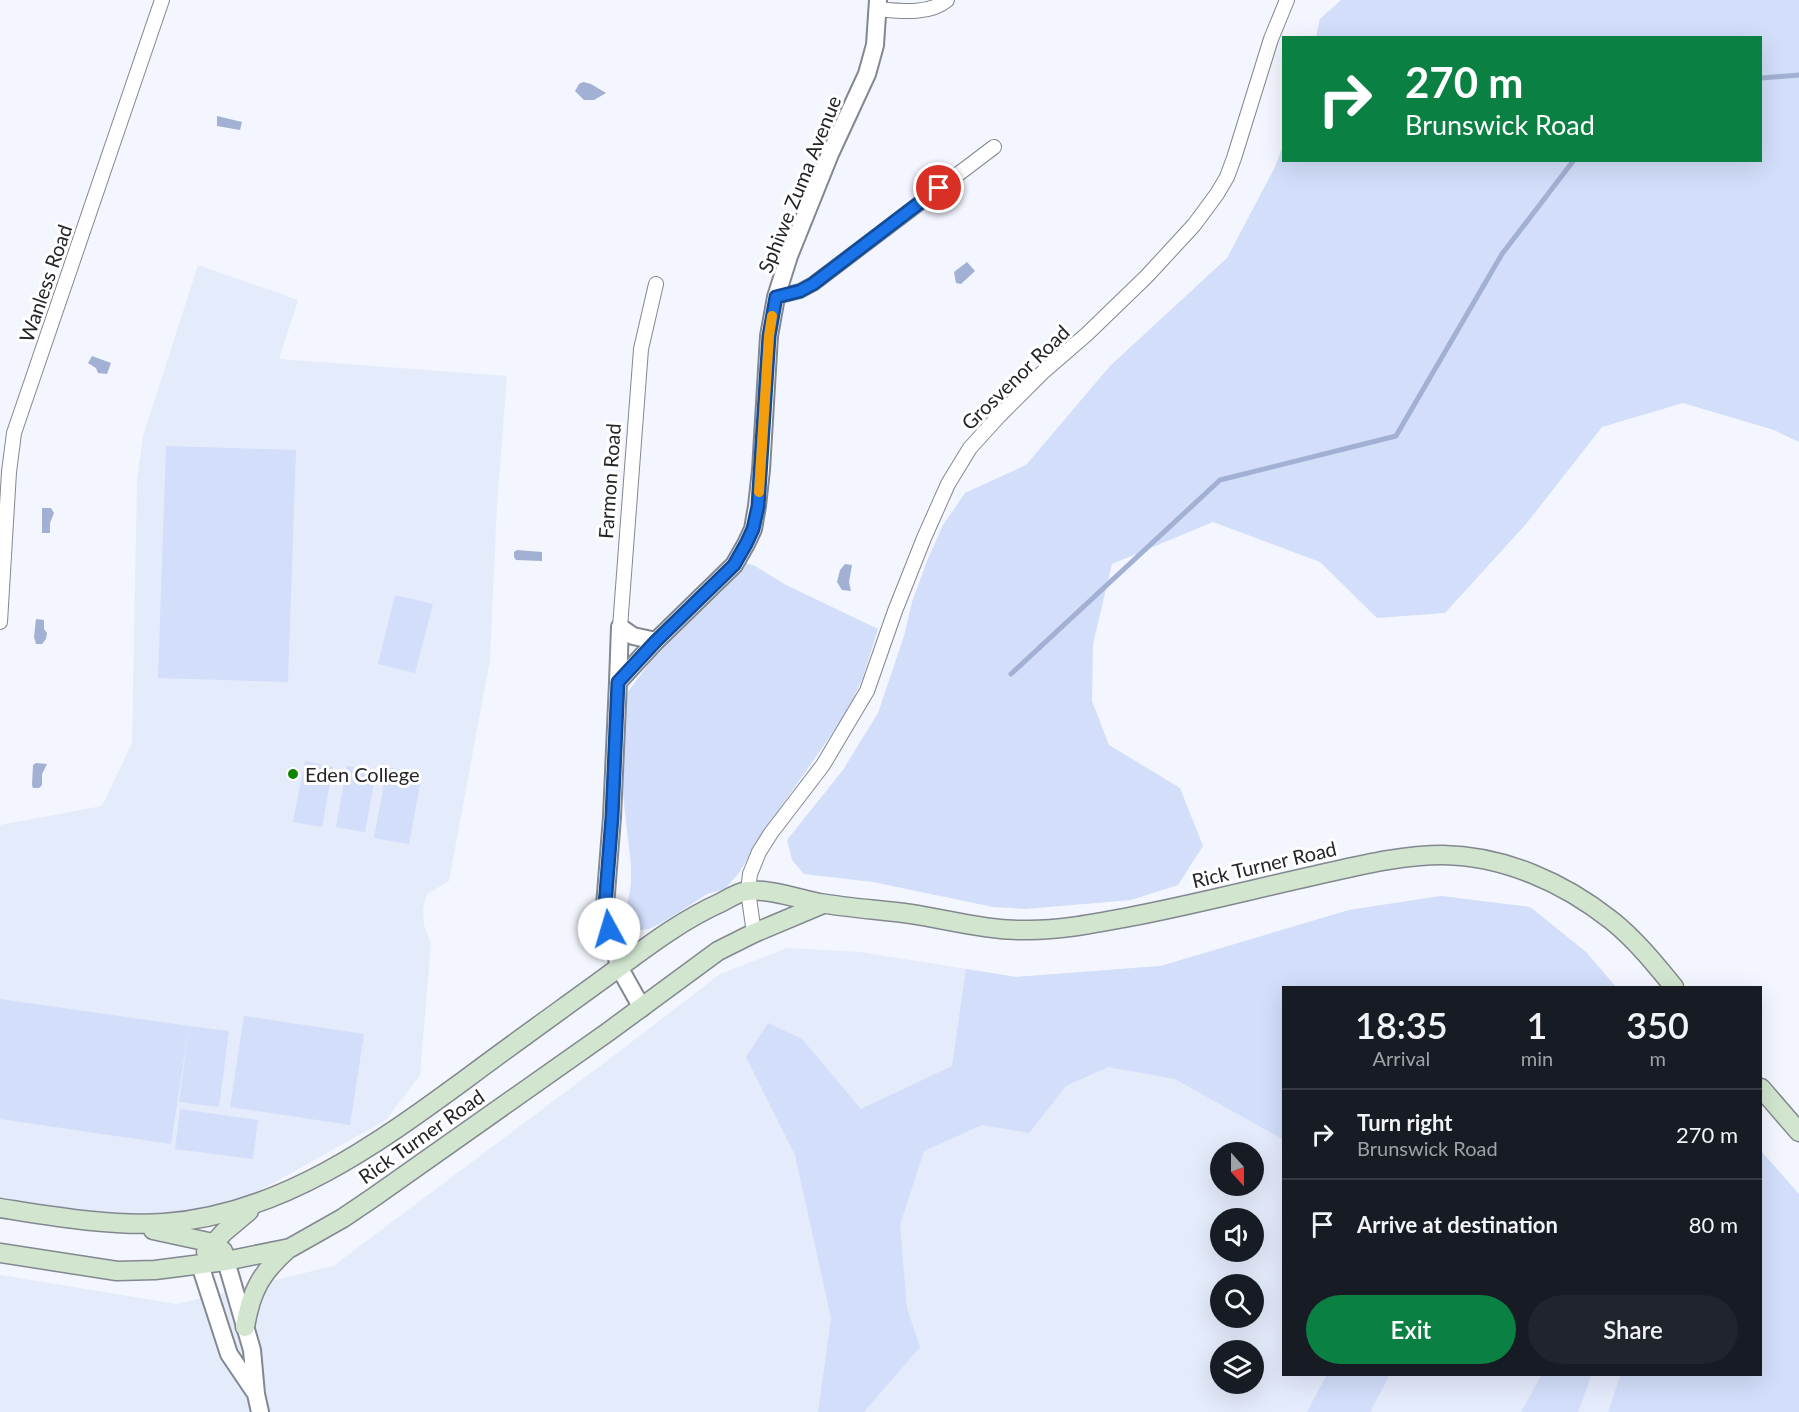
<!DOCTYPE html>
<style>
body{margin:0;font-family:Lato,sans-serif;background:#20242c;color:#f1f3f6;height:100vh;display:flex;flex-direction:column;font-size:22px;white-space:nowrap}
*{box-sizing:border-box;margin:0}
p{font-size:20px;color:#9ea1a6}
.icon{flex:none;width:33px;height:33px;fill:none;stroke:currentColor;stroke-width:2;stroke-linecap:round;stroke-linejoin:round}
.map{position:relative;flex:1;overflow:hidden}
.details{position:absolute;left:1282px;top:986px;width:480px;height:390px;display:flex;flex-direction:column;background:#171b24;border-radius:0px;box-shadow:0 6px 24px #0002}
.details>*{flex:none}
.banner{position:absolute;left:1282px;top:36px;width:480px;height:126px;border-radius:0px;box-shadow:0 6px 24px #0002;background:#0b8043;color:#fff;overflow:hidden}
.needle{width:39px;rotate:159deg}
.tools{position:absolute;left:1210px;top:1142px;display:grid;gap:12px}
.tools a{display:grid;place-items:center;width:54px;height:54px;border-radius:50%;background:#171b24;box-shadow:0 6px 24px #0002;font-size:30px}
.pin{position:absolute;display:grid;place-items:center;width:51px;height:51px;color:#fff;margin:-26px;border:3px solid #fff;border-radius:50%;box-shadow:0 2px 6px #0007}
.me{position:absolute;width:66px;margin:-33px;rotate:354deg;stroke-linejoin:round;filter:drop-shadow(0 0 4px #0008)}
.turn{display:flex;align-items:center;gap:21px;height:126px;padding:0 24px;font-size:27px}
.turn .icon{width:78px;height:78px;stroke-width:2.5}
.turn b{display:block;font-size:42px;line-height:51px}
.eta{display:flex;justify-content:space-evenly;align-items:center;height:102px;text-align:center}
.eta b{font-size:36px;font-weight:600;line-height:42px}
.button{display:flex;gap:12px;margin-top:auto;padding:12px 24px}
.button a{flex:1;height:69px;border-radius:36px;background:#0b8043;color:#fff;font-size:24px;font-weight:600;line-height:69px;text-align:center}
.button a+a{background:#20242c;color:#f1f3f6}
ul{padding:0;list-style:none}
li{display:flex;align-items:center;gap:18px;height:90px;padding:0 24px;border-top:2px solid #363941}
li div{flex:1}
li b{display:block;font-size:22px}
li em{font-style:normal}
.map>svg:first-child{display:block}
.built{fill:#e4ebfb;fill-rule:evenodd}
.green{fill:#d2defa}
.water{fill:#a2b0d4}
.lines{fill:none;stroke-linecap:round;stroke-linejoin:round}
.stream{stroke:#a2b0d4;stroke-width:5}
.minor-casing{stroke:#83878f;stroke-width:16}
.tertiary-casing{stroke:#83878f;stroke-width:20}
.secondary-casing{stroke:#83878f;stroke-width:21}
.minor{stroke:#fff;stroke-width:14}
.tertiary{stroke:#fff;stroke-width:16}
.secondary{stroke:#d1e5cf;stroke-width:18}
.route-casing{stroke:#114b97;stroke-width:15}
.route{stroke:#1a73e8;stroke-width:10}
.slow{stroke:#f59e0b;stroke-width:10}
.poi-dot{fill:#0e8501;stroke:#fff;stroke-width:2}
.labels{text-anchor:middle;dominant-baseline:central;stroke-width:6;stroke-linejoin:round;paint-order:stroke}
.street-label{font-size:20px;fill:#242529;stroke:#fff}
.poi-label{font-size:20px;fill:#242529;stroke:#fff;text-anchor:start}
</style>
<div class="map">
<svg width="1799" height="1412" viewBox="0 0 1799 1412">
<rect width="100%" height="100%" fill="#f3f6fe"/>
<!-- built -->
<path class="built" d="M198,265L298,300L279,359L507,376L497,505L490,660L449,881L427,894L423,908L424,925L431,944L420,1075L386,1120L241,1201L147,1221L0,1207V825L102,806L132,743L137,480L143,436Z
M1441,896L1530,907L1586,952L1616,987H1284V1374H1761V1151L1799,1194V1412H0V1275L177,1304L333,1266L616,1054L720,974L787,948L861,952L1016,977L1161,966L1349,910ZM1221,1152H1254V1185H1221ZM1221,1218H1254V1251H1221ZM1221,1284H1254V1317H1221ZM1221,1350H1254V1383H1221Z"/>
<!-- green -->
<path class="green" d="M1341,0H1799V442L1774,430L1683,403L1602,427L1526,524L1445,613L1377,618L1320,562L1213,522L1112,564L1093,644L1092,701L1109,745L1180,788L1203,846L1178,885L1131,900L1026,909L993,907L873,882L804,874L792,860L787,840L843,770L878,713L904,636L912,602L927,561L943,525L965,493L1026,465L1110,366L1227,258L1274,169L1284,143V160H1761V38L1316,37L1320,19Z
M166,446L296,450L288,682L158,678Z
M746,563L755,566L784,584L878,629L863,677L848,711L782,805L738,874L725,889L707,894L670,918L649,929L640,930L627,924L625,917L631,884V865L623,795L622,769L627,693L666,641L721,592Z
M395,595L433,604L415,673L378,664Z
M305,761L333,767L322,827L293,822Z
M347,766L376,771L365,832L336,827Z
M387,767L422,774L409,844L374,838Z
M1441,896L1530,907L1586,952L1616,987H1284V1140L1175,1079L1108,1067L1066,1086L1029,1133L982,1125L924,1151L900,1225L907,1308L920,1347L864,1412H818L831,1318L795,1155L746,1057L768,1023L802,1039L861,1109L952,1066L966,969L1016,977L1161,966L1349,910Z
M0,999L189,1026L171,1144L0,1119Z
M244,1016L364,1034L350,1125L230,1107Z
M189,1026L229,1031L219,1107L179,1102Z
M180,1109L258,1120L253,1159L175,1149Z
M1761,1151L1799,1194V1412H1608L1621,1374H1761Z
M1327,1374H1390L1370,1412H1307Z
M1542,1374H1592L1578,1412H1521Z"/>
<!-- water -->
<path class="water" d="M583,82L591,84L606,93L594,100H584L575,91L579,84Z
M217,116L242,122L240,130L217,126Z
M967,262L975,271L961,284L956,283L954,272Z
M92,356L111,363L107,374L98,373L96,368L88,363Z
M42,508H51L54,513L50,523V533H42Z
M517,550L542,552V561L516,560L514,557V552Z
M845,564L852,565L849,582L851,591L842,590L837,582L840,570Z
M36,619L44,620V629L47,633L46,639L42,644H36L34,637Z
M36,763L47,764L42,774V785L39,788H33L32,785L33,765Z"/>
<g class="lines">
<!-- stream -->
<path class="stream" d="M1761,78L1799,75
M1011,674L1220,480L1396,436L1502,254L1574,160"/>
<defs>
<path id="minor" d="M878,9C900,11 929,15 947,0
M776,297L800,291L813,284L994,147
M0,622L9,472L14,433L162,0
M620,627L641,349L656,284
M754,933L748,891L750,874L759,852L771,833L823,765L867,691L895,611L924,538L948,484L970,448L999,416L1042,373L1087,334L1147,276L1194,225L1217,194L1227,177L1234,158L1271,39L1287,0"/>
<path id="tertiary" d="M620,627L633,636L656,641
M618,682L620,627
M642,1008L619,967L605,906L612,817L618,682L656,641L734,565L746,544L753,529L757,506L761,470L769,336L776,297L789,256L830,154L867,74L875,45L878,0
M226,1261L252,1350L256,1394L260,1412
M200,1265L229,1354L254,1391"/>
<path id="secondary" d="M1761,1088L1799,1132
M0,1208C51,1216 113,1227 164,1223C279,1215 376,1145 466,1079C510,1046 555,1014 599,982C639,953 677,922 722,902C729,898 739,892 747,891C766,888 800,899 820,903C850,908 881,910 911,914C950,920 989,931 1029,930C1063,930 1096,923 1129,917C1192,905 1254,889 1317,875C1358,866 1401,855 1443,855C1505,856 1564,883 1611,920C1635,939 1655,964 1674,987
M153,1230L213,1243L223,1251L226,1261
M206,1252L224,1232L249,1211
M0,1253L117,1271L155,1270L226,1261L290,1248L343,1218L374,1197L608,1032L718,951L754,933L823,904
M245,1327C251,1291 261,1273 288,1249"/>
</defs>
<!-- minor casing -->
<use href="#minor" class="minor-casing"/>
<!-- tertiary casing -->
<use href="#tertiary" class="tertiary-casing"/>
<!-- secondary casing -->
<use href="#secondary" class="secondary-casing"/>
<!-- minor -->
<use href="#minor" class="minor"/>
<!-- tertiary -->
<use href="#tertiary" class="tertiary"/>
<!-- secondary -->
<use href="#secondary" class="secondary"/>
</g>
<g class="lines">
<defs>
<path id="route" d="M609,929L605,906L612,817L618,682L656,641L734,565L746,544L753,529L758,506L769,336L776,297L800,291L813,284L939,188"/>
</defs>
<!-- route casing -->
<use href="#route" class="route-casing"/>
<!-- route -->
<use href="#route" class="route"/>
<!-- slow -->
<path class="slow" d="M759,492L769,336L772,316"/>
</g>
<!-- markers -->
<circle class="poi-dot" cx="293" cy="774" r="6"/>
<g class="labels">
<!-- street labels -->
<g class="street-label">
<text transform="translate(799 184) rotate(-68)">Sphiwe Zuma Avenue</text>
<text transform="translate(45 283) rotate(-71)">Wanless Road</text>
<text transform="translate(1015 377) rotate(-44)">Grosvenor Road</text>
<text transform="translate(609 481) rotate(-86)">Farmon Road</text>
<text transform="translate(1264 864) rotate(-13)">Rick Turner Road</text>
<text transform="translate(421 1136) rotate(-35)">Rick Turner Road</text>
</g>
<!-- poi labels -->
<g class="poi-label">
<text x="305" y="774">Eden College</text>
</g>
</g>
</svg>
<div class="tools">
<a><svg class="needle" viewBox="-14 -14 28 28"><path d="M0-13l5 13h-10z" fill="#e53935"/><path d="M0 13l5-13h-10z" fill="#9ea1a6"/></svg></a>
<a><svg class="icon" aria-label="sound" viewBox="0 0 24 24"><path d="M4 9h4l5-4v14l-5-4H4zM17 9q2 3 0 6"/></svg></a>
<a><svg class="icon" aria-label="search" viewBox="0 0 24 24"><circle cx="10" cy="10" r="6"/><path d="M15 15l6 6"/></svg></a>
<a><svg class="icon" aria-label="layers" viewBox="0 0 24 24"><path d="M12 4l9 5-9 5-9-5zM3 14l9 5 9-5"/></svg></a>
</div>
<div class="pin" style="left:939px;top:188px;background:#d93025"><svg class="icon" aria-label="arrive" viewBox="0 0 24 24"><path d="M6 21V4h12l-3 4 3 4H6"/></svg></div>
<svg class="me" style="left:609px;top:929px" viewBox="-20 -20 40 40"><circle r="19" fill="#fff"/><path d="M0-13L10 11 0 6-10 11z" fill="#1a73e8"/></svg>
<div class="banner">
<div class="turn"><svg class="icon" aria-label="right" viewBox="0 0 24 24"><path d="M7 20v-9h11M14 6l5 5-5 5"/></svg><div><b>270 m</b>Brunswick Road</div></div>
</div>
<section class="details">
<div class="eta">
<div><b>18:35</b><p>Arrival</p></div>
<div><b>1</b><p>min</p></div>
<div><b>350</b><p>m</p></div>
</div>
<ul>
<li><svg class="icon" aria-label="right" viewBox="0 0 24 24"><path d="M7 20v-9h11M14 6l5 5-5 5"/></svg><div><b>Turn right</b><p>Brunswick Road</p></div><em>270 m</em></li>
<li><svg class="icon" aria-label="arrive" viewBox="0 0 24 24"><path d="M6 21V4h12l-3 4 3 4H6"/></svg><div><b>Arrive at destination</b></div><em>80 m</em></li>
</ul>
<div class="button"><a>Exit</a><a>Share</a></div>
</section>
</div>
